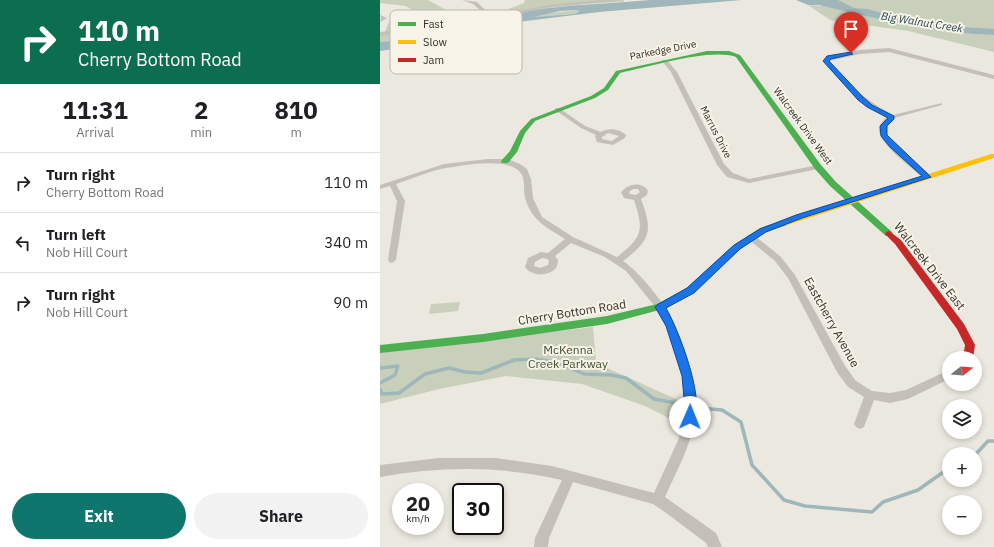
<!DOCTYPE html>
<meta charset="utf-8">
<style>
body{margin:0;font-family:"IBM Plex Sans",sans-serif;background:#f2f2f2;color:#202124;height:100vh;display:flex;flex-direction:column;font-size:15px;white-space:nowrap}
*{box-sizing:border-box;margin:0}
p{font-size:13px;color:#757577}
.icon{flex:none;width:22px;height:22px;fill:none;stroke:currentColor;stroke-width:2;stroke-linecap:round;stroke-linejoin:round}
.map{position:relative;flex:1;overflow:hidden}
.drawer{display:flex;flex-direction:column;background:#fff;width:380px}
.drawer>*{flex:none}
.banner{background:#0b6e4f;color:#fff;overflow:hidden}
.needle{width:26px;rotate:73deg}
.fabs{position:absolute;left:562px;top:351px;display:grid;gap:8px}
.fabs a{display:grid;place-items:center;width:40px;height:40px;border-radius:50%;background:#fff;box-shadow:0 2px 6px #0003;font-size:20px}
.speed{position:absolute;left:12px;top:483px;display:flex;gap:8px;font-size:20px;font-weight:700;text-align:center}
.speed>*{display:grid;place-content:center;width:52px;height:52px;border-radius:50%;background:#fff;box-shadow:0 2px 6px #0003;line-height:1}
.speed small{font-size:10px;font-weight:400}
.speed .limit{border:2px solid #111;border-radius:6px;background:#fff;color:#111}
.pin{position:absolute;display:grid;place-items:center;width:34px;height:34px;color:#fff;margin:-41px -17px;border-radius:50% 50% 50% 0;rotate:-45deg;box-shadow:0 0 4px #0007}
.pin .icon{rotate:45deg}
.me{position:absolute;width:44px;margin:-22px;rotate:1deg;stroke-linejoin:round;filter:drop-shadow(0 0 3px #0008)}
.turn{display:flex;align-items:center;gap:14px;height:84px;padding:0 12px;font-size:18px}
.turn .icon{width:52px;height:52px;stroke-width:2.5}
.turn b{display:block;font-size:28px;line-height:34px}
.eta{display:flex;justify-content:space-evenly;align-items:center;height:68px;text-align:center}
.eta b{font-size:24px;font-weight:800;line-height:28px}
.cta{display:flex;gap:8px;margin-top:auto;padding:8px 12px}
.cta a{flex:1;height:46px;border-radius:24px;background:#0f766e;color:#fff;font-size:16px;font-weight:800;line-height:46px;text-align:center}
.cta a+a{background:#f2f2f2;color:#202124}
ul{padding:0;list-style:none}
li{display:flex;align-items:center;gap:12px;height:60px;padding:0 12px;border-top:1px solid #e0e0e0}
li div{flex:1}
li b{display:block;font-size:15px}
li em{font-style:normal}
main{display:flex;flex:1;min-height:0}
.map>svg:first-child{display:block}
.green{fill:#c8d0bb}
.water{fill:#9fb6ba;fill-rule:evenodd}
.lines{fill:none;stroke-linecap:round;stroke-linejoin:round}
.stream{stroke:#9fb6ba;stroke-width:3.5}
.street{fill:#c4c0b9;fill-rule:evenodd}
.fast{fill:#4caf50;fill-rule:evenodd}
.slow{fill:#ffc107;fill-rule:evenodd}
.jam{fill:#c62828;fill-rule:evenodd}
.route{fill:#1a73e8;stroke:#114b97}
.labels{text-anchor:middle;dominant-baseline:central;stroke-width:4;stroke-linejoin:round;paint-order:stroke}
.far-street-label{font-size:10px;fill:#342e28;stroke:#f7f3e8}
.far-water-label{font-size:11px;font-style:italic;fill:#224551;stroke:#f7f3e8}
.street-label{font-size:12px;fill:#342e28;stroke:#f7f3e8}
.park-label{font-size:12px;fill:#3d502e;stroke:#f7f3e8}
.key{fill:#f7f3e8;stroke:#bcb8ae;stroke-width:1}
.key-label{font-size:11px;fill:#342e28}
</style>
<main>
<section class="drawer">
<div class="banner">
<div class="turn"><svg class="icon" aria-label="right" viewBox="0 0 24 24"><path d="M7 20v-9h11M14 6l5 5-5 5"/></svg><div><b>110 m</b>Cherry Bottom Road</div></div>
</div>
<div class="eta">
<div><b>11:31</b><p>Arrival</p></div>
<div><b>2</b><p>min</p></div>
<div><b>810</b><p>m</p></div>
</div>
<ul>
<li><svg class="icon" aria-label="right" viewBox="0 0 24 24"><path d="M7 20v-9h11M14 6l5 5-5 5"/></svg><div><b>Turn right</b><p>Cherry Bottom Road</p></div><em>110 m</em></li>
<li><svg class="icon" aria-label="left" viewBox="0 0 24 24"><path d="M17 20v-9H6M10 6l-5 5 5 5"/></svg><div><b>Turn left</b><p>Nob Hill Court</p></div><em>340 m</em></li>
<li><svg class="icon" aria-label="right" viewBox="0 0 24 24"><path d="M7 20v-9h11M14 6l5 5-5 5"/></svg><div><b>Turn right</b><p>Nob Hill Court</p></div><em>90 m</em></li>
</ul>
<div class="cta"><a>Exit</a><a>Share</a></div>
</section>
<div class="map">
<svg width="614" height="547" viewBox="0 0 614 547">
<rect width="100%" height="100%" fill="#ebe8e0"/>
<!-- green -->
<path class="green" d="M0,0H48L79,17H85L98,13L126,10L144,3L145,0H244V2C212,3 179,6 147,12C97,21 50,36 0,42V35L4,34L9,22L17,20L29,21L34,27L46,26L58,21L38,14L26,6L0,3Z
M444,0H614V52L528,31L450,20L428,5L445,6Z
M198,10L200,12L194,14L153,17L161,14Z
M80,302L78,311L49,314L51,304Z
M213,327L216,363L298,400L295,421L265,406L202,384L126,376L59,389L0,404V352Z"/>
<!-- water -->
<path class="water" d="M270,0H362L219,12L138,22L43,45L0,51V42C51,38 99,21 149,11C189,4 229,4 270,0ZM198,10L199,12L194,14L153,17L180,11Z
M416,0H458L474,8L488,9L518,18L567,26L614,29V35C555,33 497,19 439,5H428Z"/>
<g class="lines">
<!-- stream -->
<path class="stream" d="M0,368L18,366L15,375L0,383
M0,389L2,394L19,393L45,374L69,368L85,372L101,373L134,360L156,359L179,363L204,374L231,375L246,378L274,399L301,404
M321,408L342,410L361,422L372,465L404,500L425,506L492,512L503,502L538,490L569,468
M595,455L608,441H614"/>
<!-- street -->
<path class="street" d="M82,0L97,2L105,10C102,16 96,19 89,19V17L99,13L100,10L93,4Z
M220,0H238L236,1L169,7L70,28L0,36V32L70,24L169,5Z
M0,15L7,18L0,22L1,18Z
M509,48L614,75V79L509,52L480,54L449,61C460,80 493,105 513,115L562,103V105L514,118C506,124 504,131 510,139L550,175V179H544C534,169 499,145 499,130C499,125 503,120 507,117C482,104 464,85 445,64L443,60L480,50Z
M283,60H287L297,72L344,164L353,173L369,179L438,165L442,167L438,169L369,183L347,177L337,165L291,72L282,61Z
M175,108H179L205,126L221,132C229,127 240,129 246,135L245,138L233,145L217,142L215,136L216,135L201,128L175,110ZM228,133L239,136L232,141L222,139V137Z
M108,159H128L140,164L147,169L151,179L153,198L162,217L193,237L237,257C263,237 264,230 254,200L244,198L241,192C248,184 260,181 268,190L267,195L261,199C273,231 271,240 243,261C260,272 288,307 296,327C306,351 320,392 315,418C311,446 296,472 285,497L336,533L342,547H328L326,543L285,512L273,504L193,482L169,538L168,547H154L155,538L182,480C121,466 61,466 0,477V465L59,458H116L172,466L274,493L299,438L304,417L305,400L302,376L286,326L277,309L246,271L225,257L191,243L175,256L178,260C178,263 177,267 175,269C167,277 151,276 145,267L148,258L161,252L168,253L185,239C166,227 152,221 145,198C143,190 146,179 140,172C127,157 84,165 66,168C49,171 32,179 16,184L25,201L16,260L12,263L9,262L8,260L17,201L10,186L0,189V185L64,164ZM253,189H258L260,192L256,195L250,194L249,192ZM162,258L167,259L169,261L168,265L160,268L154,266L155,262Z
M371,234L374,235L401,257L415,275L465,366L476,381L492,391L510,393L526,390L569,370V379L528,399L510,403L494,400L484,427L480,429L476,427L474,424L484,397L468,387L457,372L408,278L395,261L368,239L367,237L368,235Z"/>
<!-- fast -->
<path class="fast" d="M327,51H349L360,55L441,165L456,182L512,232L513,234L512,236H506L450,186L435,169L356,57C330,48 269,67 240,73L228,90L215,98L155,121L145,133L137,152L128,163H122L121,161L130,151L140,131L151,119L211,96L224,88L236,71Z
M404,220L407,221L408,223L407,225L386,232L360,249L313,292L283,309L227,324L103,342L0,353V345L103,334L227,316L277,304L307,288L354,245L380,228Z"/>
<!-- slow -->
<path class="slow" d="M611,154H614V158L407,225H401L400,223L401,221Z"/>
<!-- jam -->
<path class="jam" d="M509,231L521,240L584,324L595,345L593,358H583L585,345L577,329L515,244L505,234L506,232Z"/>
</g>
<!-- route -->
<path class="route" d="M471,52L473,54L451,59L449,61L483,97L492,105L514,116V119L507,126V135L551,177L422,218L386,232L360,249L314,293L286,308C298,329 325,397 314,421L310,422L306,421L302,376L286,326L275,307L277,305L307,288L354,245L380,229L416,215L542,176L510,147L501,136L500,126L508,118L487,107L478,100L443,61L447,56Z"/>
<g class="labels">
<!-- far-street labels -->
<g class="far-street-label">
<text transform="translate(283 50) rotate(-11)">Parkedge Drive</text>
<text transform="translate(423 126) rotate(54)">Walcreek Drive West</text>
<text transform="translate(336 132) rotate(63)">Marrus Drive</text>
</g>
<!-- far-water labels -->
<g class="far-water-label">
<text transform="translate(542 22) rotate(9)">Big Walnut Creek</text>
</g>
<!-- street labels -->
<g class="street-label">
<text transform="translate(550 266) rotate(52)">Walcreek Drive East</text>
<text transform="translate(192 312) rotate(-9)">Cherry Bottom Road</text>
<text transform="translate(452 322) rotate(61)">Eastcherry Avenue</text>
</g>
<!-- park labels -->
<g class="park-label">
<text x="188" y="349">McKenna<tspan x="188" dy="14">Creek Parkway</tspan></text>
</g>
</g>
<!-- legend -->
<rect x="10" y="10" width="132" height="64" rx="6" class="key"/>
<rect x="18" y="22" width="18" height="4" fill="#4caf50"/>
<rect x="18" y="40" width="18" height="4" fill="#ffc107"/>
<rect x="18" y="58" width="18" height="4" fill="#c62828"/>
<g class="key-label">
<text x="43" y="28">Fast</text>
<text x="43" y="46">Slow</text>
<text x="43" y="64">Jam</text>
</g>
</svg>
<div class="fabs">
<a><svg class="needle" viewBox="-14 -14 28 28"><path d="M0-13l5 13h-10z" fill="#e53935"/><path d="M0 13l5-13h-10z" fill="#757577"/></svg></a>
<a><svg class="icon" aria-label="layers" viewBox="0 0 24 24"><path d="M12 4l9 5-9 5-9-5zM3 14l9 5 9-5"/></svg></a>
<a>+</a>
<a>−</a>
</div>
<div class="speed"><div>20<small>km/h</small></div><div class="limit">30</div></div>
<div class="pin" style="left:471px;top:53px;background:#d93025"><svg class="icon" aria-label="arrive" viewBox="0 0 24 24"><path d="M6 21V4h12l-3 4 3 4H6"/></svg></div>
<svg class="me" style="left:310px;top:417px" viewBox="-20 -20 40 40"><circle r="19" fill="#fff"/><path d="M0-13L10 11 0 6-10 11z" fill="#1a73e8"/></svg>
</div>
</main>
